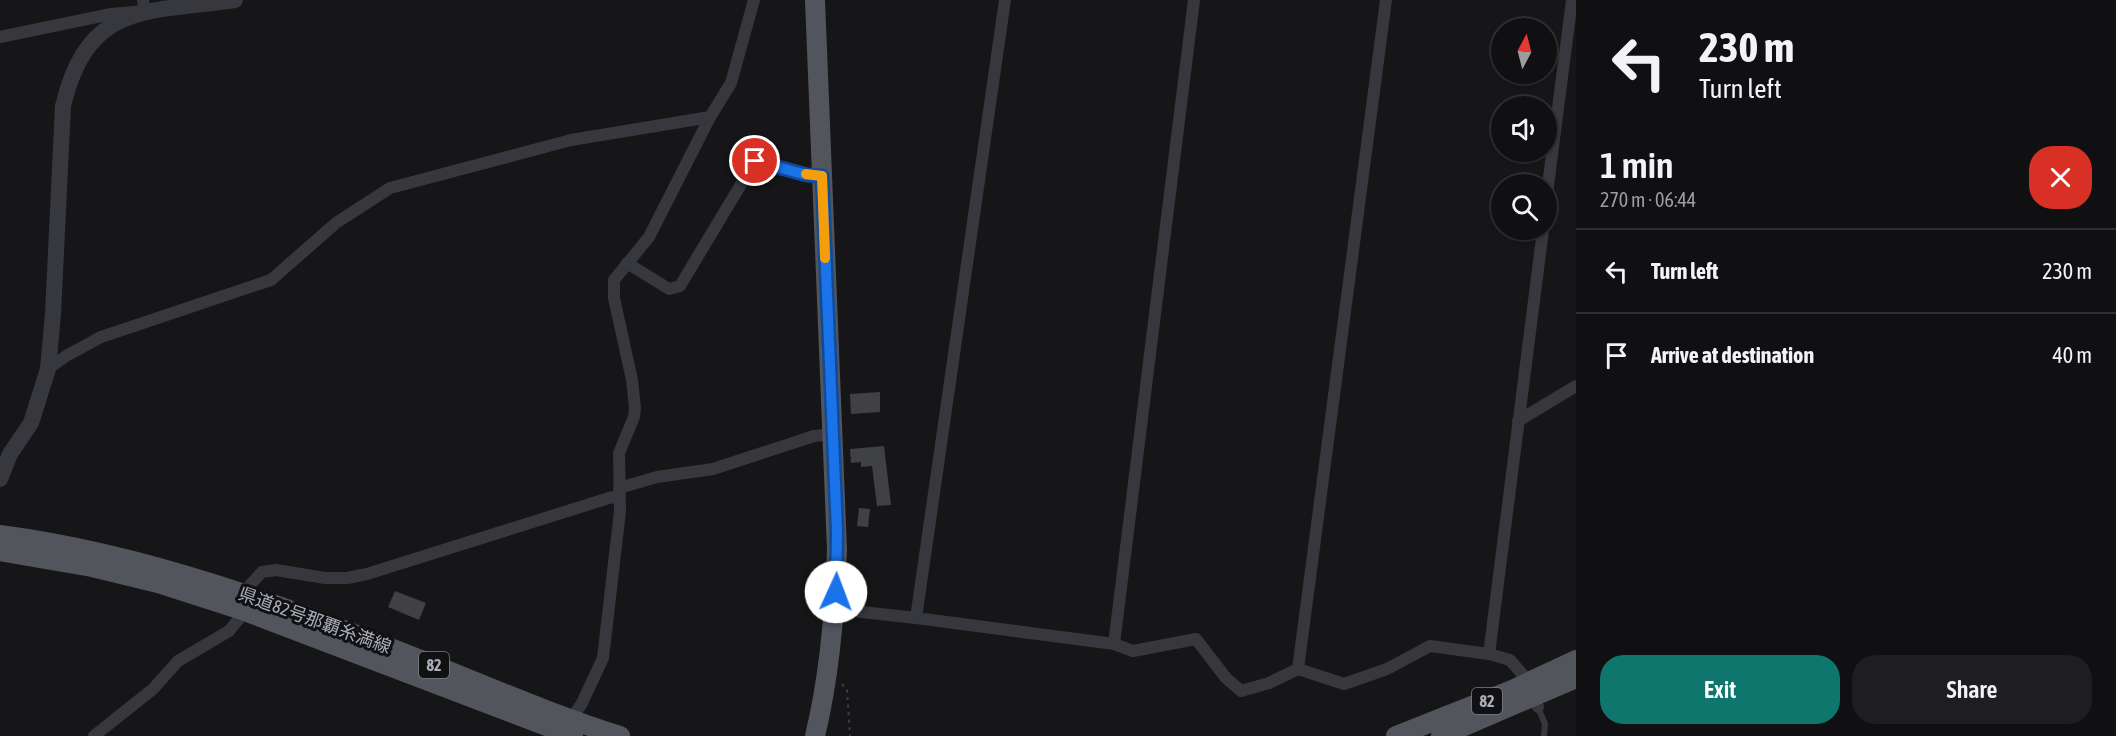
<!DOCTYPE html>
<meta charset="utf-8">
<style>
body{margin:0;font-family:"Asap Condensed","Noto Sans JP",sans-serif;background:#1e1e20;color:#f1f3f6;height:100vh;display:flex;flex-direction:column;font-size:22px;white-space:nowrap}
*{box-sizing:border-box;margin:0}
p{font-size:20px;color:#9c9d9f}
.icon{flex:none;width:33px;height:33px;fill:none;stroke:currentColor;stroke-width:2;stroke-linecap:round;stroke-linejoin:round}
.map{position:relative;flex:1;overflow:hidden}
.drawer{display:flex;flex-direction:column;background:#101012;width:540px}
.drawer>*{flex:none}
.top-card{background:#101012;color:#f1f3f6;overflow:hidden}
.needle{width:39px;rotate:7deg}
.fabs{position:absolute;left:1491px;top:18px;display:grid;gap:12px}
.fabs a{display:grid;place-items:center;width:66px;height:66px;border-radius:50%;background:#101012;box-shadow:0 2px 4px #0004,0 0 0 2px #303032;font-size:30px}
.pin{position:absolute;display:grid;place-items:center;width:51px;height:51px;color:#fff;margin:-26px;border:3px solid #fff;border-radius:50%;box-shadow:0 2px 6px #0007}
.me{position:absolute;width:66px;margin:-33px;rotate:2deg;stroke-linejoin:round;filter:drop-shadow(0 0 4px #0008)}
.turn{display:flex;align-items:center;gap:21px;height:126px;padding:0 24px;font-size:27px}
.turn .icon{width:78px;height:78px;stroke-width:2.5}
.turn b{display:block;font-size:42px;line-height:51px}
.round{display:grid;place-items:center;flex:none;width:63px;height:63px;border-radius:24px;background:#1e1e20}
.headline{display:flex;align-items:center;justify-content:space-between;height:102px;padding:0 24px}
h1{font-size:36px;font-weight:600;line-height:45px}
.primary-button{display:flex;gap:12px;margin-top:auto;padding:12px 24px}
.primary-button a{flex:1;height:69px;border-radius:24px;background:#0f766e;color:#fff;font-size:24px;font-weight:600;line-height:69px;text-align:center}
.primary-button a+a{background:#1e1e20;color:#f1f3f6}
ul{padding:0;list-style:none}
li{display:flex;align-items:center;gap:18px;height:84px;padding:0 24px;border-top:2px solid #303032}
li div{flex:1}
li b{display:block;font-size:22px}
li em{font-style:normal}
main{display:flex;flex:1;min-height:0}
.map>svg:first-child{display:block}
.building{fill:#404145}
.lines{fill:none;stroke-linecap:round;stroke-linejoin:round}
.path{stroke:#3d3f44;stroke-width:2;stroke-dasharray:3 4.5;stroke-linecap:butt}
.service{stroke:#37383d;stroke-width:6}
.minor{stroke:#37383d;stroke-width:12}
.tertiary{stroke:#37383d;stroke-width:16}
.primary{stroke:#53555c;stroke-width:20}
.route-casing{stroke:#114b97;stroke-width:15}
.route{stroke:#1a73e8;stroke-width:10}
.slow{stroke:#f59e0b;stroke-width:10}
.labels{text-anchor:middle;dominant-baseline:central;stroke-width:6;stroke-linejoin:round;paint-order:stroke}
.shield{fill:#111113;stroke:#7b7e86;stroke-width:1.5}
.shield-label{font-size:16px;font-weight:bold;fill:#a8adb8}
.street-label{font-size:18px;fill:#a8adb8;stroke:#111113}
</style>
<main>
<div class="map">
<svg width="1576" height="736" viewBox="0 0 1576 736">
<rect width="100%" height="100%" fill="#161618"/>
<!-- building -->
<path class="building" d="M880,392V412L851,414L850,394Z
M884,446L891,505L877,506L872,466L861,467V462L851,463L850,449Z
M859,508L870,509L868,527L857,526Z
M395,591L426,603L419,620L388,607Z"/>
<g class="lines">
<!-- path -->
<path class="path" d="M842,684L847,690L850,736"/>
<!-- service -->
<path class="service" d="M1538,707L1545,724L1544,736"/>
<!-- minor -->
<path class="minor" d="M0,37L111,14L144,11L143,0
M1546,201L1572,0
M627,263L669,289L680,286L755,161L807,175L822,176
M48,369L66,356L101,337L271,280L336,223L390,188L571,140L710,117
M1518,421L1576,386
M619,488L657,477L713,469L814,436L832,434
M835,609L916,618L1114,644L1133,651L1196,639L1226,678L1241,691L1269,683L1298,669L1344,684L1387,669L1430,646L1489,654L1510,660L1523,675L1538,707
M916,618L1005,0
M1114,644L1194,0
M1489,654L1543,230
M1298,669L1386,0
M571,720L582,703L603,658L620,511L619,453L634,417L635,408L632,380L614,298V280L649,237L710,117L731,83L754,0
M94,736L153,689L178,661L229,631L238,620L250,585L262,572L276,570L325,578H347L367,574L609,498L619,496"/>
<!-- tertiary -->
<path class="tertiary" d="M0,479L10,454L31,423L48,369L53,314L63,106C88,1 147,13 235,0"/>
<!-- primary -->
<path class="primary" d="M815,0L837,550C835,613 830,674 815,736
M0,535C146,554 285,606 421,660C487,686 552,715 620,736
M0,551L92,567L158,583L242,610L573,736
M1396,736L1512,690L1576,660
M1441,736L1576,678"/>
</g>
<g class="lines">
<defs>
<path id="route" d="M755,161L807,175L822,176L837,531L836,592"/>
</defs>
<!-- route casing -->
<use href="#route" class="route-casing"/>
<!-- route -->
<use href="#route" class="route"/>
<!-- slow -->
<path class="slow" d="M806,174L822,176L825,258"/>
</g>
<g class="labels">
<!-- shield labels -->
<g class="shield">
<rect x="419" y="652" width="30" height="26" rx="4.5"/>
<rect x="1472" y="688" width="30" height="26" rx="4.5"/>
</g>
<g class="shield-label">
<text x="434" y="665">82</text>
<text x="1487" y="701">82</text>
</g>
<!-- street labels -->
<g class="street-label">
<text transform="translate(315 620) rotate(20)">県道82号那覇糸満線</text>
</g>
</g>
</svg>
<div class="fabs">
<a><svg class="needle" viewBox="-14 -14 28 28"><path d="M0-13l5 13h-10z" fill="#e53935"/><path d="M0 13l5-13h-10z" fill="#9c9d9f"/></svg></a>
<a><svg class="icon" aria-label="sound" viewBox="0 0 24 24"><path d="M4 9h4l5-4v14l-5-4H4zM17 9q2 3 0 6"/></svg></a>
<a><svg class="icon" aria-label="search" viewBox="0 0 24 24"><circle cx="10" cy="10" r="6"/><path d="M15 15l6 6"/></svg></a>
</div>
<div class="pin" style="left:755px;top:161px;background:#d93025"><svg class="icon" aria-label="arrive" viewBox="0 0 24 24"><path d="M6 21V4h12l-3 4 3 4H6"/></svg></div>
<svg class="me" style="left:836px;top:592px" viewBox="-20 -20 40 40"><circle r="19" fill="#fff"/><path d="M0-13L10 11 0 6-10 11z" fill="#1a73e8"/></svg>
</div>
<section class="drawer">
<div class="top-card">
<div class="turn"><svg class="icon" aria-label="left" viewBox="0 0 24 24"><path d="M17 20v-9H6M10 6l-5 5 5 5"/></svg><div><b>230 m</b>Turn left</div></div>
</div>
<div class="headline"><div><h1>1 min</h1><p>270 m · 06:44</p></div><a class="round" style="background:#d93025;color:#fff"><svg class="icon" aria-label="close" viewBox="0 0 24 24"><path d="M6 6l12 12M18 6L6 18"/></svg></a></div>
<ul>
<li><svg class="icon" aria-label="left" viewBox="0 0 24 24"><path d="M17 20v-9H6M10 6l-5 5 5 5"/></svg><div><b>Turn left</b></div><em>230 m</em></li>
<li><svg class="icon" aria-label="arrive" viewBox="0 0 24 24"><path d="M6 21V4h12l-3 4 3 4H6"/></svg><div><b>Arrive at destination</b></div><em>40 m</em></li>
</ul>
<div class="primary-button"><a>Exit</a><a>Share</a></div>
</section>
</main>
